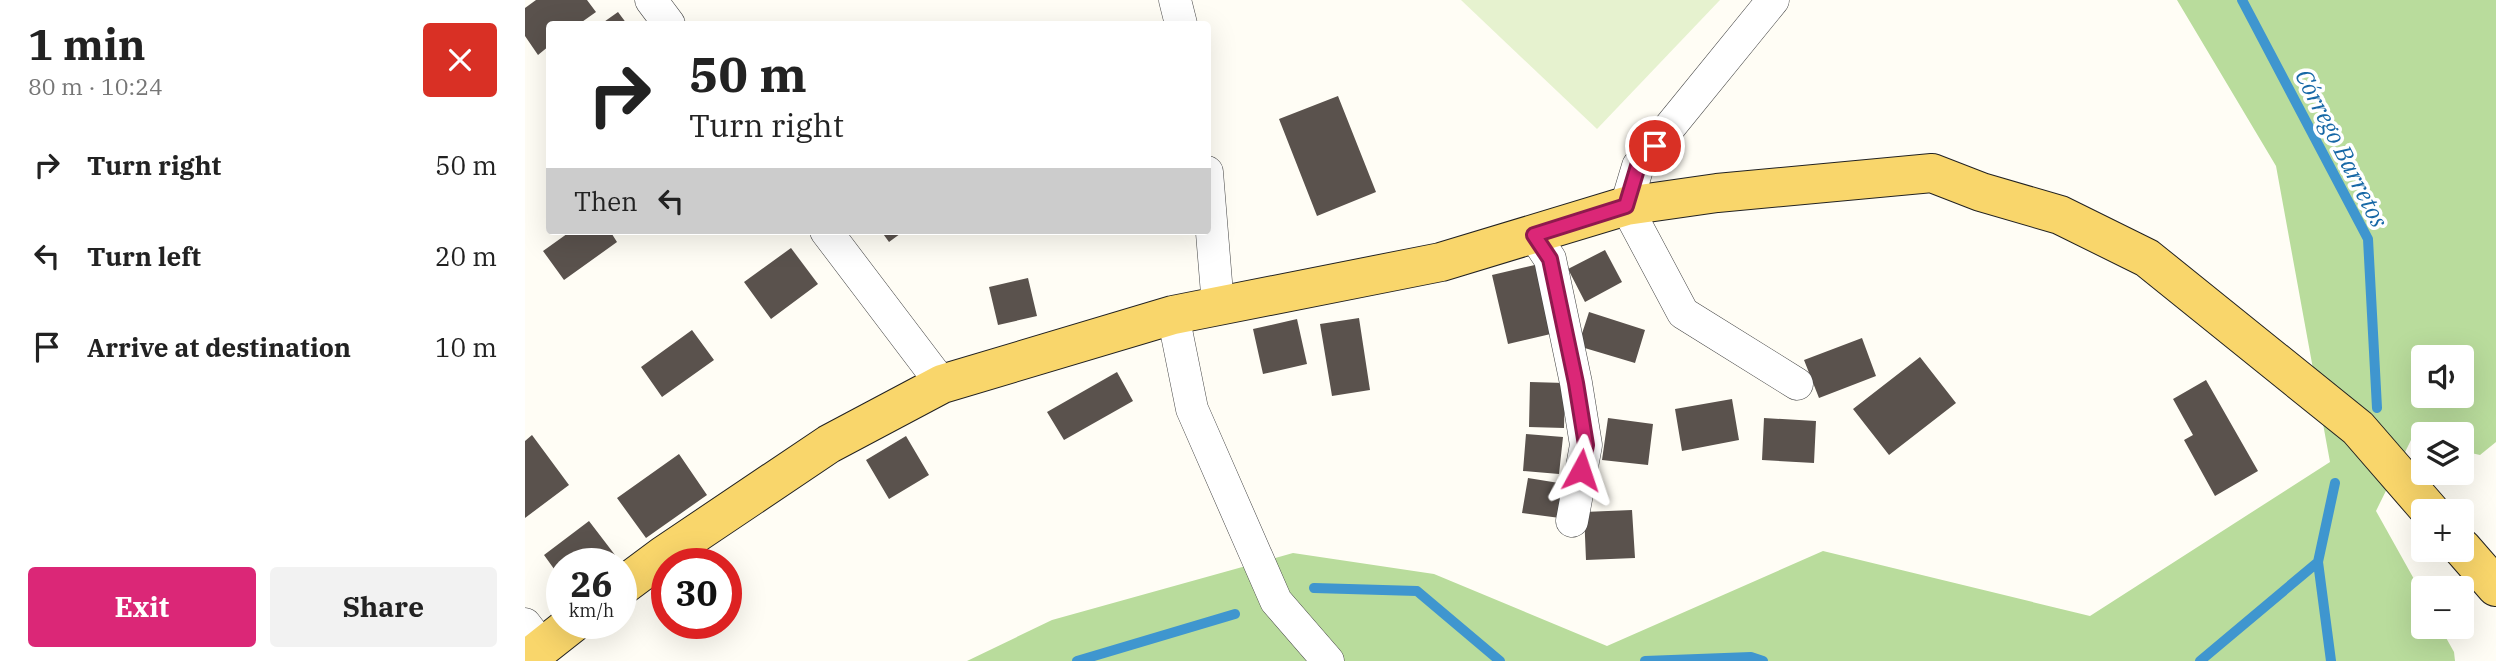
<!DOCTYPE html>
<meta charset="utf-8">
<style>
body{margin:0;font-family:"IBM Plex Serif",serif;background:#f2f2f2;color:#222;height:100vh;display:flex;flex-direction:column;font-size:26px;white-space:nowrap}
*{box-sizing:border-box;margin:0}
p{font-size:23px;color:#767676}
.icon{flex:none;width:38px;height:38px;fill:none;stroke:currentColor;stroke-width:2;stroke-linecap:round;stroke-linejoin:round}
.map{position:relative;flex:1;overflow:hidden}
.sheet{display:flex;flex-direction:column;background:#fff;width:525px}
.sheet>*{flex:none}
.top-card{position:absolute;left:21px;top:21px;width:665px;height:214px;border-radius:7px;box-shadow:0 7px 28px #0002;background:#fff;color:#222;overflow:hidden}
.buttons{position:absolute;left:1886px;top:345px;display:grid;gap:14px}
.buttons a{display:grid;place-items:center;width:63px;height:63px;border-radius:7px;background:#fff;box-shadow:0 7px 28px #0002;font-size:35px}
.speed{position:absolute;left:21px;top:548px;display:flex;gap:14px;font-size:35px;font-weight:700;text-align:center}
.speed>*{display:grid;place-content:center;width:91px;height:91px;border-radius:50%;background:#fff;box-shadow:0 7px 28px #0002;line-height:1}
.speed small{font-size:18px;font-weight:400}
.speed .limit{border:10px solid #d22;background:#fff;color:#111}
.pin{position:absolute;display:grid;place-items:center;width:60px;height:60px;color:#fff;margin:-30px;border:4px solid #fff;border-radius:50%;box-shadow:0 2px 7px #0007}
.me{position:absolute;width:77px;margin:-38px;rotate:5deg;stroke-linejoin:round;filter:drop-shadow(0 0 5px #0008)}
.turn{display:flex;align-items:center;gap:24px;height:147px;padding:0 28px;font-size:32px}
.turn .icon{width:91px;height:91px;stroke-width:2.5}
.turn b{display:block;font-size:49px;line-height:60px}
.then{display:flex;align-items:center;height:66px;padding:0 28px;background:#0003;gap:14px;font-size:26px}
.round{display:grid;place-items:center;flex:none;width:74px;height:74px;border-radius:7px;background:#f2f2f2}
.headline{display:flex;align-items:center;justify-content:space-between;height:119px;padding:0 28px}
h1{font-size:42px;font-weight:700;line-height:52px}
.primary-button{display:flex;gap:14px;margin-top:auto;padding:14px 28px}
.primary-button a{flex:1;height:80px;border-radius:7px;background:#db2777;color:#fff;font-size:28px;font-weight:700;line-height:80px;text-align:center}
.primary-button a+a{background:#f2f2f2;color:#222}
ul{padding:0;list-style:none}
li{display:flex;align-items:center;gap:21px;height:91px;padding:0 28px}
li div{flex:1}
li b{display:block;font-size:26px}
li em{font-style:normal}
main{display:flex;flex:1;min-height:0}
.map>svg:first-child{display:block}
.forest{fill:#b9dc9c;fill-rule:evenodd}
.pitch{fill:#e6f2cf}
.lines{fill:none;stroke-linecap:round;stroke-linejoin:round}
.stream{stroke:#3f96cf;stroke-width:10}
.building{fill:#5a524d}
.minor-casing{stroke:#444;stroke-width:33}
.major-casing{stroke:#222;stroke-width:40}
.minor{stroke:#fff;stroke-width:32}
.major{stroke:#f9d66b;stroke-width:38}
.route-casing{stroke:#8e194d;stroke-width:18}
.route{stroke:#db2777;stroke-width:12}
.labels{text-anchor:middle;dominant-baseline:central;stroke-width:7;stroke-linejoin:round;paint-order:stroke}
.water-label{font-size:24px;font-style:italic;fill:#1768a6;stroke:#fff}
</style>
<main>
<section class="sheet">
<div class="headline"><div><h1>1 min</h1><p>80 m · 10:24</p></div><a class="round" style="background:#d93025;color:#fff"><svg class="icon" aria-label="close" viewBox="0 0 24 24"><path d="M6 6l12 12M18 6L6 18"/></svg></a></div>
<ul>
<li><svg class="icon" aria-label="right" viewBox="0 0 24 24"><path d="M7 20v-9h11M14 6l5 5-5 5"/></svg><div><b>Turn right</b></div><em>50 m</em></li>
<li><svg class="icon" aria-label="left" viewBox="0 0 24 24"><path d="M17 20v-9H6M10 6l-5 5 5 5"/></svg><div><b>Turn left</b></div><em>20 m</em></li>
<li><svg class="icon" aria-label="arrive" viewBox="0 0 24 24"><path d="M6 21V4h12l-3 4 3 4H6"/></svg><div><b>Arrive at destination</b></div><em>10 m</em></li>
</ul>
<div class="primary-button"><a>Exit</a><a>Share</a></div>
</section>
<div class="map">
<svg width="1971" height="661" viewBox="0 0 1971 661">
<rect width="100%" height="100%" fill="#fffdf5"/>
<!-- forest -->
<path class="forest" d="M1652,0H1971V442L1955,455L1937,451V434H1899V442L1886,440L1851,511L1899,597V626L1915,627L1929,652L1930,661H442L527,620L768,553L909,574L1082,646L1298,551L1565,616L1805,462L1751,166ZM1899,357H1937V396H1899Z"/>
<!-- pitch -->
<path class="pitch" d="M936,0H1195L1072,129Z"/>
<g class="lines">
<!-- stream -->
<path class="stream" d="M1717,0L1843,239L1852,408
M1793,562L1806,661
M789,588L892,591L975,661
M552,661L710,614
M1120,661L1226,657L1238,661
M1675,661L1793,562L1810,483"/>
</g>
<!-- building -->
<path class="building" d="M11,0H62L71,12L54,24H24V46L13,55L0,36V8Z
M93,12L102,24H76Z
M813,96L851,192L792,216L754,119Z
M46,231H85L92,242L39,280L18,251Z
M356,231H379L364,242Z
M266,248L293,284L246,319L219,282Z
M1080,250L1097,282L1060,302L1043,269Z
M1014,264L1030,333L983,344L967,275Z
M503,278L512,316L473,325L464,287Z
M1064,312L1120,330L1110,363L1053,346Z
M834,318L845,390L807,396L795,324Z
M772,319L782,364L738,374L728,329Z
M167,330L189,360L137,397L116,367Z
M1337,338L1351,376L1294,398L1279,360Z
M1395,357L1431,403L1364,455L1328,409Z
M592,372L608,401L539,440L522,412Z
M1681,380L1733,471L1690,496L1659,440L1668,435L1648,399Z
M1005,382L1040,383L1039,428L1004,427Z
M1207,399L1214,440L1157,451L1150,409Z
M1083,418L1128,424L1123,465L1077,460Z
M1239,418L1291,421L1289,463L1237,460Z
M1001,434L1038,437L1034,474L998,471Z
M7,435L44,485L0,518V441Z
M381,436L404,475L364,499L341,460Z
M154,454L182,495L121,538L92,498Z
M1003,478L1040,484L1035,518L997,513Z
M1107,510L1110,558L1061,560L1059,512Z
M64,521L90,555L79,564H37V580L19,555Z"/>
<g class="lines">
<defs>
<path id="minor" d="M126,0L144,24
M650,0L656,24
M1248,0L1113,166L1101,206L1158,313L1272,384
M682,172L693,306
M301,231L417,384
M1009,235L1025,259L1051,383L1061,445L1047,521
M648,315L667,409L751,601L803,661
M0,624L17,646"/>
<path id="major" d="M1937,548L1971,587
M96,587L139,555L304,444L417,384L648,315L916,262L1101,206L1192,193L1407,173L1456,192L1535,215L1622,258L1833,428L1905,511
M0,661L48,623"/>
</defs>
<!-- minor casing -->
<use href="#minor" class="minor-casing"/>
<!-- major casing -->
<use href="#major" class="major-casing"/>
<!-- minor -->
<use href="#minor" class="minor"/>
<!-- major -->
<use href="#major" class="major"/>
</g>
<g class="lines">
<defs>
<path id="route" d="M1056,470L1061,445L1051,383L1025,259L1009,235L1101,206L1113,166L1130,146"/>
</defs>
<!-- route casing -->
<use href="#route" class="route-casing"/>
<!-- route -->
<use href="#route" class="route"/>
</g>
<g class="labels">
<!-- water labels -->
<g class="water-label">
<text transform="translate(1817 148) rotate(63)">Córrego Barretos</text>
</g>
</g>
</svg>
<div class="buttons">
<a><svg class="icon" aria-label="sound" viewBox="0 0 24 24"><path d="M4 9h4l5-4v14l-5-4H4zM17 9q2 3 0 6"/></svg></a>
<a><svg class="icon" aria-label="layers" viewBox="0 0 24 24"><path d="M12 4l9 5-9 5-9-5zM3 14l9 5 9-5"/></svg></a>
<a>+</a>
<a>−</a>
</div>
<div class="speed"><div>26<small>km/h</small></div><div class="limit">30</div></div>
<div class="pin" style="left:1130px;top:146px;background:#d93025"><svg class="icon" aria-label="arrive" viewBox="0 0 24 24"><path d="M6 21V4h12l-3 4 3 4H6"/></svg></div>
<svg class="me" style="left:1056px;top:470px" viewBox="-20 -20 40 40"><path d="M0-17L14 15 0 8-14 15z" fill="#db2777" stroke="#fff" stroke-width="4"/></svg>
<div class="top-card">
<div class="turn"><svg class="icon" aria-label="right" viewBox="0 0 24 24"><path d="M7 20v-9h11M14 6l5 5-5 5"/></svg><div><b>50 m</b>Turn right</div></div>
<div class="then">Then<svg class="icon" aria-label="left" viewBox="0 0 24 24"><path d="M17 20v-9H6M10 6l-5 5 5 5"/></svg></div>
</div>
</div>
</main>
